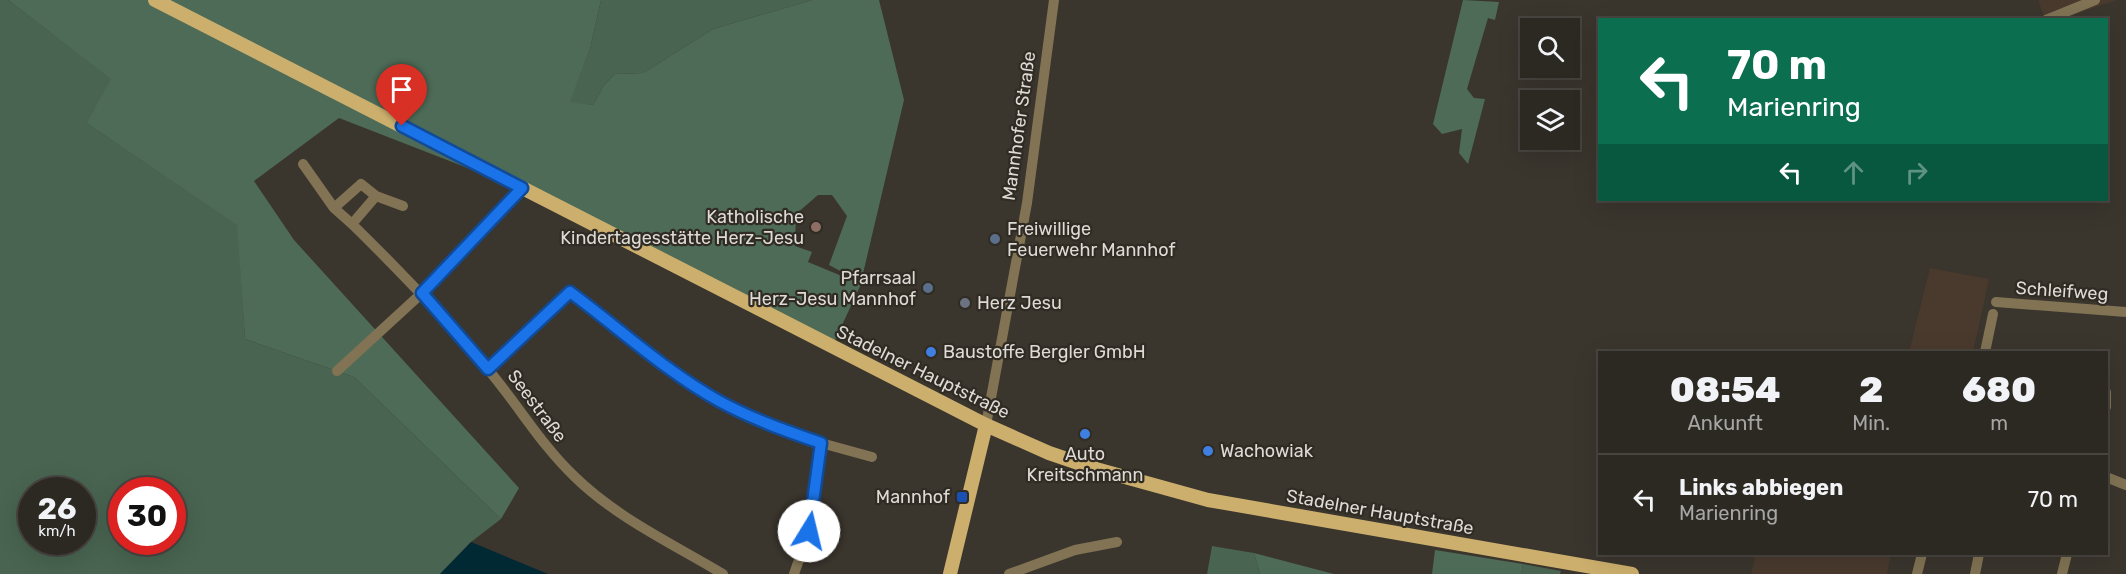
<!DOCTYPE html>
<html lang="de">
<meta charset="utf-8">
<style>
body{margin:0;font-family:Rubik,sans-serif;background:#38342f;color:#f1f3f6;height:100vh;display:flex;flex-direction:column;font-size:22px;white-space:nowrap}
*{box-sizing:border-box;margin:0}
p{font-size:20px;color:#a6a6a5}
.icon{flex:none;width:33px;height:33px;fill:none;stroke:currentColor;stroke-width:2;stroke-linecap:round;stroke-linejoin:round}
.map{position:relative;flex:1;overflow:hidden}
.side{position:absolute;left:1598px;top:351px;width:510px;height:204px;display:flex;flex-direction:column;background:#2c2822;border-radius:0px;box-shadow:0 6px 24px #0002,0 0 0 2px #484440}
.side>*{flex:none}
.hud{position:absolute;left:1598px;top:18px;width:510px;height:183px;border-radius:0px;box-shadow:0 6px 24px #0002,0 0 0 2px #484440;background:#0b6e4f;color:#fff;overflow:hidden}
.fabs{position:absolute;left:1520px;top:18px;display:grid;gap:12px}
.fabs a{display:grid;place-items:center;width:60px;height:60px;border-radius:0px;background:#2c2822;box-shadow:0 6px 24px #0002,0 0 0 2px #484440;font-size:30px}
.speed{position:absolute;left:18px;top:477px;display:flex;gap:12px;font-size:30px;font-weight:700;text-align:center}
.speed>*{display:grid;place-content:center;width:78px;height:78px;border-radius:50%;background:#2c2822;box-shadow:0 6px 24px #0002,0 0 0 2px #484440;line-height:1}
.speed small{font-size:15px;font-weight:400}
.speed .limit{border:9px solid #d22;background:#fff;color:#111}
.pin{position:absolute;display:grid;place-items:center;width:51px;height:51px;color:#fff;margin:-62px -26px;border-radius:50% 50% 50% 0;rotate:-45deg;box-shadow:0 0 6px #0007}
.pin .icon{rotate:45deg}
.me{position:absolute;width:66px;margin:-33px;rotate:9deg;stroke-linejoin:round;filter:drop-shadow(0 0 4px #0008)}
.turn{display:flex;align-items:center;gap:21px;height:126px;padding:0 30px;font-size:27px}
.turn .icon{width:78px;height:78px;stroke-width:2.5}
.turn b{display:block;font-size:42px;line-height:51px}
.lanes{display:flex;align-items:center;height:57px;padding:0 30px;background:#0003;justify-content:center;gap:30px;direction:ltr}
.lanes .off{opacity:.35}
.eta{display:flex;justify-content:space-evenly;align-items:center;height:102px;text-align:center}
.eta b{font-size:36px;font-weight:800;line-height:42px}
ul{padding:0;list-style:none}
li{display:flex;align-items:center;gap:18px;height:90px;padding:0 30px;border-top:2px solid #484440}
li div{flex:1}
li b{display:block;font-size:22px}
li em{font-style:normal}
.map>svg:first-child{display:block}
.industrial{fill:#4a3a2e}
.green{fill:#496451;fill-rule:evenodd}
.forest{fill:#4e6b57}
.water{fill:#002934}
.lines{fill:none;stroke-linecap:round;stroke-linejoin:round}
.minor{stroke:#817354;stroke-width:10}
.major{stroke:#ccaf6d;stroke-width:14}
.route-casing{stroke:#114b97;stroke-width:15}
.route{stroke:#1a73e8;stroke-width:10}
.education-dot{fill:#8d6e63;stroke:#302b23;stroke-width:2}
.service-dot{fill:#5c6f8a;stroke:#302b23;stroke-width:2}
.worship-dot{fill:#6b7280;stroke:#302b23;stroke-width:2}
.shop-dot{fill:#3f7fe0;stroke:#302b23;stroke-width:2}
.transit-dot{fill:#1a4fb4;stroke:#302b23;stroke-width:2}
.labels{text-anchor:middle;dominant-baseline:central;stroke-width:4.5;stroke-linejoin:round;paint-order:stroke}
.street-label{font-size:18px;fill:#dedad5;stroke:#302b23}
.poi-label{font-size:18px;fill:#dedad5;stroke:#302b23;text-anchor:start}
</style>
<div class="map">
<svg width="2126" height="574" viewBox="0 0 2126 574">
<rect width="100%" height="100%" fill="#3a352d"/>
<!-- industrial -->
<path class="industrial" d="M2038,0H2117L2057,20L2045,19Z
M1930,268L1989,279L1973,352H1909Z
M1756,554H1891L1887,574H1751Z"/>
<!-- green -->
<path class="green" d="M0,0H8L112,79L86,123L238,225L245,339L354,377L501,519L471,542L440,574H0ZM32,490H82V542H32ZM122,490H172V542H122Z
M601,0H812L713,29L643,73L615,74L604,85L593,105L569,103L590,49Z
M1212,546L1254,553L1260,574H1207Z
M1523,564L1561,571L1560,574H1521Z"/>
<!-- forest -->
<path class="forest" d="M8,0H601L590,49L570,102L593,105L604,85L615,74L643,73L713,29L812,0H879L904,100L861,282L829,265L847,216L832,195H818L796,214L795,246L812,252L808,262L861,284L832,347L524,190L339,118L254,181L294,240L519,488L501,519L354,377L245,339L237,225L86,123L111,79Z
M1463,0L1499,2L1495,20L1488,18L1467,89L1474,98L1485,99L1468,164L1459,153L1462,129L1442,134L1433,124Z
M1435,550L1523,564L1521,574H1432Z
M1254,553L1334,574H1260Z"/>
<!-- water -->
<path class="water" d="M471,542L548,574H440Z"/>
<g class="lines">
<!-- minor -->
<path class="minor" d="M2046,20L2095,0
M303,164L334,208
M376,196L352,224L334,208L361,184L376,196L403,206
M352,224C399,270 444,317 486,367C517,403 540,444 575,477C617,518 673,544 723,574
M1996,302L2126,312
M1985,352L1993,314
M488,369L570,292C619,328 665,372 719,401C752,419 786,431 821,443L809,531L794,574
M337,371L422,293L522,188
M2106,392V407
M986,425L1027,203L1054,0
M821,443L872,457
M2106,477L2126,485
M1009,574L1075,550L1117,542
M1917,574L1922,554
M1975,574L1979,554
M2062,574L2067,554"/>
<!-- major -->
<path class="major" d="M155,0L986,425L1049,453L1096,469L1208,500L1632,574
M950,574L986,425"/>
</g>
<g class="lines">
<defs>
<path id="route" d="M402,126L522,188L422,293L488,369L570,292C619,328 665,371 719,401C752,419 786,431 821,443L809,531"/>
</defs>
<!-- route casing -->
<use href="#route" class="route-casing"/>
<!-- route -->
<use href="#route" class="route"/>
</g>
<!-- markers -->
<circle class="education-dot" cx="816" cy="227" r="6"/>
<g class="service-dot">
<circle cx="995" cy="239" r="6"/>
<circle cx="928" cy="288" r="6"/>
</g>
<circle class="worship-dot" cx="965" cy="303" r="6"/>
<g class="shop-dot">
<circle cx="931" cy="352" r="6"/>
<circle cx="1085" cy="434" r="6"/>
<circle cx="1208" cy="451" r="6"/>
</g>
<rect class="transit-dot" x="956" y="491" width="12" height="12" rx="3"/>
<g class="labels">
<!-- street labels -->
<g class="street-label">
<text transform="translate(1019 126) rotate(-82)">Mannhofer Straße</text>
<text transform="translate(2062 291) rotate(4)">Schleifweg</text>
<text transform="translate(923 372) rotate(26)">Stadelner Hauptstraße</text>
<text transform="translate(537 406) rotate(53)">Seestraße</text>
<text transform="translate(1380 512) rotate(10)">Stadelner Hauptstraße</text>
</g>
<!-- poi labels -->
<g class="poi-label">
<text x="804" y="217" text-anchor="end">Katholische<tspan x="804" dy="21">Kindertagesstätte Herz-Jesu</tspan></text>
<text x="1007" y="229">Freiwillige<tspan x="1007" dy="21">Feuerwehr Mannhof</tspan></text>
<text x="916" y="278" text-anchor="end">Pfarrsaal<tspan x="916" dy="21">Herz-Jesu Mannhof</tspan></text>
<text x="977" y="303">Herz Jesu</text>
<text x="943" y="352">Baustoffe Bergler GmbH</text>
<text x="1220" y="451">Wachowiak</text>
<text x="1085" y="454" text-anchor="middle">Auto<tspan x="1085" dy="21">Kreitschmann</tspan></text>
<text x="950" y="497" text-anchor="end">Mannhof</text>
</g>
</g>
</svg>
<div class="fabs">
<a><svg class="icon" aria-label="search" viewBox="0 0 24 24"><circle cx="10" cy="10" r="6"/><path d="M15 15l6 6"/></svg></a>
<a><svg class="icon" aria-label="layers" viewBox="0 0 24 24"><path d="M12 4l9 5-9 5-9-5zM3 14l9 5 9-5"/></svg></a>
</div>
<div class="speed"><div>26<small>km/h</small></div><div class="limit">30</div></div>
<div class="pin" style="left:402px;top:126px;background:#d93025"><svg class="icon" aria-label="arrive" viewBox="0 0 24 24"><path d="M6 21V4h12l-3 4 3 4H6"/></svg></div>
<svg class="me" style="left:809px;top:531px" viewBox="-20 -20 40 40"><circle r="19" fill="#fff"/><path d="M0-13L10 11 0 6-10 11z" fill="#1a73e8"/></svg>
<div class="hud">
<div class="turn"><svg class="icon" aria-label="left" viewBox="0 0 24 24"><path d="M17 20v-9H6M10 6l-5 5 5 5"/></svg><div><b>70 m</b>Marienring</div></div>
<div class="lanes"><svg class="icon" aria-label="left" viewBox="0 0 24 24"><path d="M17 20v-9H6M10 6l-5 5 5 5"/></svg><svg class="icon off" aria-label="ahead" viewBox="0 0 24 24"><path d="M12 20V5M6 11l6-6 6 6"/></svg><svg class="icon off" aria-label="right" viewBox="0 0 24 24"><path d="M7 20v-9h11M14 6l5 5-5 5"/></svg></div>
</div>
<section class="side">
<div class="eta">
<div><b>08:54</b><p>Ankunft</p></div>
<div><b>2</b><p>Min.</p></div>
<div><b>680</b><p>m</p></div>
</div>
<ul>
<li><svg class="icon" aria-label="left" viewBox="0 0 24 24"><path d="M17 20v-9H6M10 6l-5 5 5 5"/></svg><div><b>Links abbiegen</b><p>Marienring</p></div><em>70 m</em></li>
</ul>
</section>
</div>
